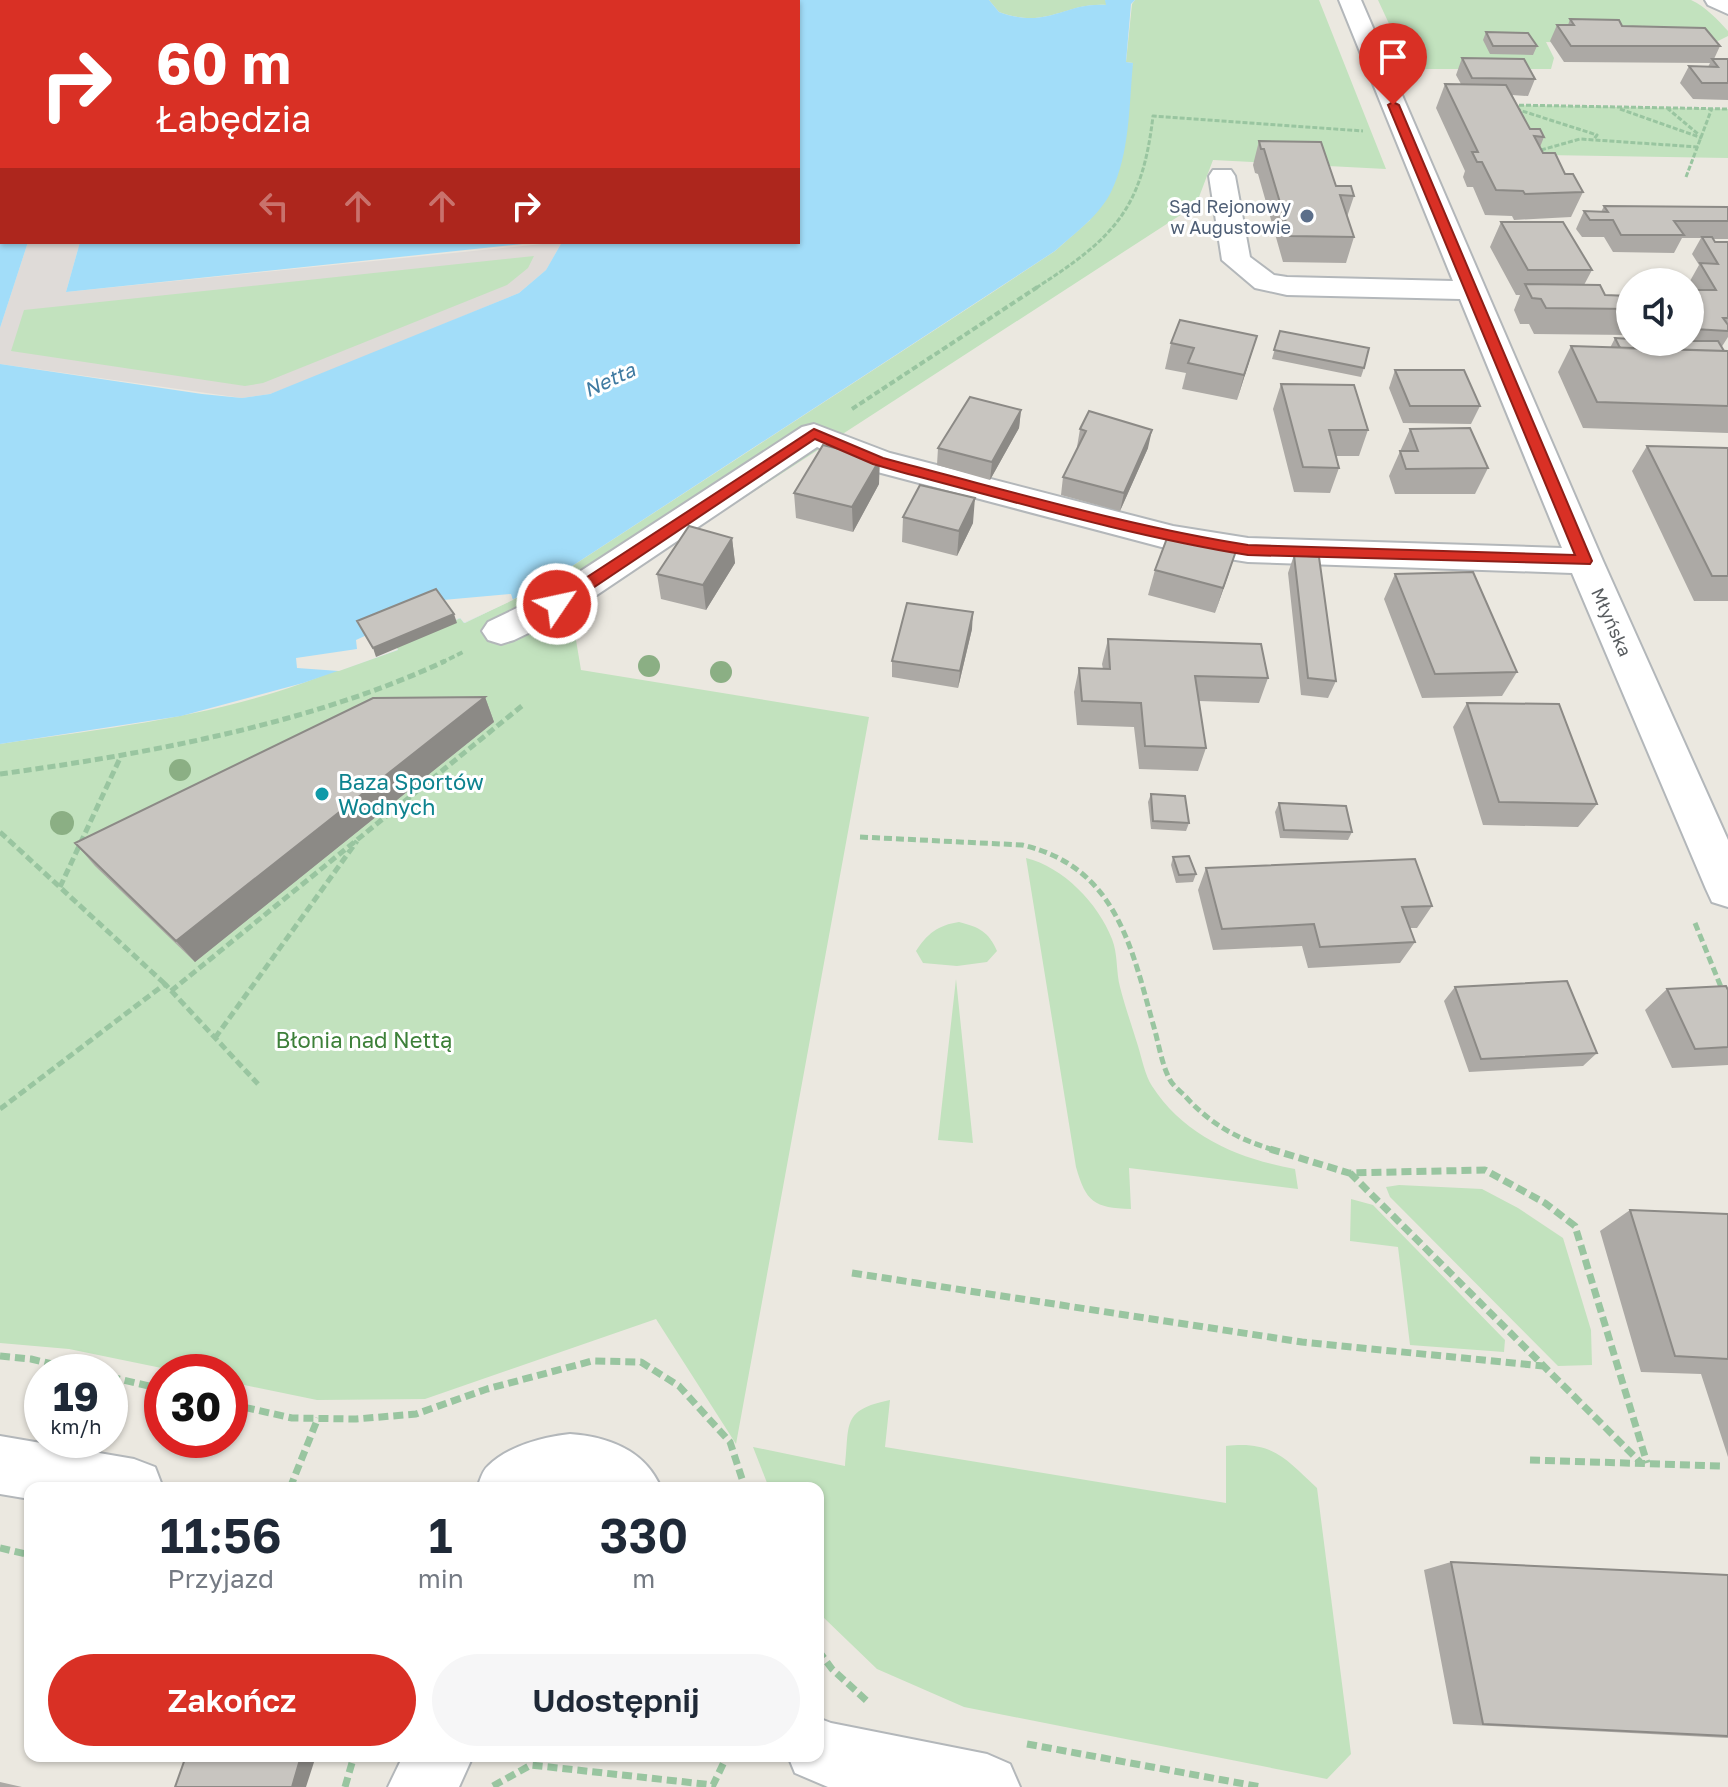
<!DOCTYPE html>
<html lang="pl">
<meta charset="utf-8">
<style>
body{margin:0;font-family:"Golos Text",sans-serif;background:#f6f6f7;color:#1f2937;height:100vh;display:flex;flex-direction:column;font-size:30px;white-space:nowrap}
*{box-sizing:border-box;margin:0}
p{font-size:26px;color:#747a83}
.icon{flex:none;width:44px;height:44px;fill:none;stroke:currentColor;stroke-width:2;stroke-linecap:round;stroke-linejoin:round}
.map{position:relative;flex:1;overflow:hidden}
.side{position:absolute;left:24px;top:1482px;width:800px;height:280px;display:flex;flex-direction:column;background:#fff;border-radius:16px;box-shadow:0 2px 6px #0004}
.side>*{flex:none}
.hud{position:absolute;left:0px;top:0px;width:800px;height:244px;box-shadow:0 2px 6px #0004;background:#d93025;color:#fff;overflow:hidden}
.controls{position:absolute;left:1616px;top:268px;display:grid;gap:16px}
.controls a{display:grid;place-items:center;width:88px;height:88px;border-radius:50%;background:#fff;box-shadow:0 2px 6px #0004;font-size:40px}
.speed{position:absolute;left:24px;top:1354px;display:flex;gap:16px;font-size:40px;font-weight:700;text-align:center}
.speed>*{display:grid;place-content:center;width:104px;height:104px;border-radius:50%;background:#fff;box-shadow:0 2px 6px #0004;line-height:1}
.speed small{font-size:20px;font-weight:400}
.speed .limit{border:12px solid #d22;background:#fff;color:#111}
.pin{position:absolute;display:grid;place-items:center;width:68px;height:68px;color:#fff;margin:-82px -34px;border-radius:50% 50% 50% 0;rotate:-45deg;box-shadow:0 0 8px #0007}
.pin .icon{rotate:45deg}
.me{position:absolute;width:88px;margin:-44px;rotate:56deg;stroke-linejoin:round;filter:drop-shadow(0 0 6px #0008)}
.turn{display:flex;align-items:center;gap:28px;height:168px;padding:0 24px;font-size:36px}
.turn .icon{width:104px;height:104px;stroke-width:2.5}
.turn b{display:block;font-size:56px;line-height:68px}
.lanes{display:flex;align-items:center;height:76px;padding:0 24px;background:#0003;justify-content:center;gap:40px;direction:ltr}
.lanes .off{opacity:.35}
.eta{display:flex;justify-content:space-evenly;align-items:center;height:136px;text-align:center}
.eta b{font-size:48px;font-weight:600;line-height:56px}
.button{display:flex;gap:16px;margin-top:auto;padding:16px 24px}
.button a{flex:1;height:92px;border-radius:48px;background:#d93025;color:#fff;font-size:32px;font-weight:600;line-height:92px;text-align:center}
.button a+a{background:#f6f6f7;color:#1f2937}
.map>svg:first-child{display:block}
.industrial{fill:#dfdbd8}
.green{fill:#c2e2be}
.water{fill:#a2ddf9}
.pier{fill:#ebe8e0}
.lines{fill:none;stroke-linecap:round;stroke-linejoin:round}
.minor-casing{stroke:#b3b7ba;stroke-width:4}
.path-far3{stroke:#99c5a0;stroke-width:3;stroke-dasharray:5 2;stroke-linecap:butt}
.path-far2{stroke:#99c5a0;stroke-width:4;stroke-dasharray:6 3;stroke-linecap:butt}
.path-far1{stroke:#99c5a0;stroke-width:5;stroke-dasharray:8 4;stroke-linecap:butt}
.path{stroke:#99c5a0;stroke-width:7;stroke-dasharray:10 5;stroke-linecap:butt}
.minor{fill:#fff;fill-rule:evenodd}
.tree{fill:#8baf84}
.wall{fill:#aca9a5}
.shaded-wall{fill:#8c8a86}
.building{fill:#c8c5c0;stroke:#8c8a86;stroke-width:2}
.route{fill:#d93025;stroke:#8d1f18;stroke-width:2}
.service-dot{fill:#5c6f8a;stroke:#fff;stroke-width:3}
.culture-dot{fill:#0f9aa8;stroke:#fff;stroke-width:3}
.labels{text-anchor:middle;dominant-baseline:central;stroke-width:6;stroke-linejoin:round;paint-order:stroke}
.far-service-label{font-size:18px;fill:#4e5e75;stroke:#fff;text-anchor:end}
.far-street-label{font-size:18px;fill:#595d60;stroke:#fff}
.far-water-label{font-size:20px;font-style:italic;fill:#3f7aa1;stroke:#fff}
.culture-label{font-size:22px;fill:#0d838f;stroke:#fff;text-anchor:start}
.park-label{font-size:22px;fill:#3d8039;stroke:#fff}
</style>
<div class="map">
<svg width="1728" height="1787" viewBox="0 0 1728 1787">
<rect width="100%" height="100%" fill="#ebe8e0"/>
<!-- industrial -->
<path class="industrial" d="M28,242H80L66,292L562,242L546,270L519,293L313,378L270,394L242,398L0,364V328Z"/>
<!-- green -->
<path class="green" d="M989,0H1105L1107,2V5C1065,2 1048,30 999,12Z
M1135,0H1319L1386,169L1213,160L1196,205L571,610L581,670L869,717L736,1444L656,1319L425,1399L317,1400L230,1382V1372H181L69,1349L0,1343V744C102,729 206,718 303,683C357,664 408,639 461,618L465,623L543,585L990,294L1055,251L1090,220L1133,63L1126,62L1132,4Z
M1378,0H1691C1706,7 1717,19 1728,31V36L1708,46L1546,42L1554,58L1551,69H1410Z
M1507,105L1728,109V158L1545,155Z
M534,256L528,268L507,285L263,383L245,386L11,351L24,310Z
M1026,858C1063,867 1098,903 1112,939C1118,954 1116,972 1120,987C1125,1007 1132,1026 1138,1046C1142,1059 1145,1075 1152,1086C1184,1136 1239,1159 1295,1169L1298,1189L1129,1168L1131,1209C1094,1208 1086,1202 1076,1167Z
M959,922C979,927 989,932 997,951L987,962L957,966L923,963L916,951C927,934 938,925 959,922Z
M956,979L973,1143L938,1140Z
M1399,1185L1482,1189L1518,1208L1563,1238L1591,1330L1592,1365L1558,1366L1390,1197L1386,1187Z
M1351,1199L1373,1205L1505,1340L1504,1352L1410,1345L1398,1247L1350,1241Z
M890,1400L885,1447L1226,1503V1446C1272,1440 1286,1459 1317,1488L1351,1754L1327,1779L964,1707L877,1669L823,1617L818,1604V1488H769L753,1447L845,1466C850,1424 841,1410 890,1400Z"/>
<!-- water -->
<path class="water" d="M659,0H989L999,12C1048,30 1064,2 1106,5L1105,0H1135L1131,4L1126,62L1133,63C1129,105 1130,154 1111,192C1099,216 1075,233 1055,251L543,585L464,623L460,618L395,644L398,650L303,683L181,716L0,744V364L202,394L242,398L270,394L519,293L546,270L562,242H798V2Z
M0,99L2,242H28L0,328Z
M80,242H542L66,292Z"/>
<!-- pier -->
<path class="pier" d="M511,594L513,600L464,623L460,618L395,644L398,650L339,671L297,668L296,658L357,649L356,640L443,600Z"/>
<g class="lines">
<defs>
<path id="minor" d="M1339,0H1361L1603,561L1728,840V907L1712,902L1706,889L1572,573L1248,562L1173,550L866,469L817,447L570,613L514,640L501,644L488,640L482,631L488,622L544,595L802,427L814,424L890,453L1173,526L1248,538L1562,548L1460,299L1287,295L1255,288L1222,260L1209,176L1213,170H1231L1235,176L1250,257L1274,275L1287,277L1453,281Z
M1705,0H1728V14L1708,5Z
M570,1434C609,1437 645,1450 661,1488H477C480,1481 482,1471 488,1466C508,1446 543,1437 570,1434Z
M0,1436L134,1459L155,1467L163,1488H30V1499L0,1494Z
M818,1718L831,1723L987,1754L1010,1764L1020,1787H828L795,1773L788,1756H818Z
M403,1756H473L459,1787H388Z"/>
</defs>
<!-- minor casing -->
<use href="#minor" class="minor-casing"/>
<!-- path-far3 -->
<path class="path-far3" d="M1512,105L1728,109
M1667,108L1698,134
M1516,109L1597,135L1594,139
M1620,109L1702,138
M1541,150L1580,139L1698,147
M1686,177L1712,108
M1036,288C1113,238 1142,211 1153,116L1363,131"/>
<!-- path-far2 -->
<path class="path-far2" d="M852,409L1039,286
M441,663L465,651"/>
<!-- path-far1 -->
<path class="path-far1" d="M0,774C146,754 311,724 445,661
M0,832L165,984
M860,837L1022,845C1118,867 1132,950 1155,1031C1159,1046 1162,1064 1169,1078C1172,1085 1180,1091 1185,1096C1212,1126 1240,1140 1277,1151
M60,887L121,756
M1695,923L1723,992
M171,991L523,705
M215,1038L357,841
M0,1109L165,984L258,1084"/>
<!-- path -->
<path class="path" d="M1270,1149L1349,1173L1485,1170L1545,1203L1575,1226L1647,1463
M1350,1173L1640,1462
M852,1273L1302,1342L1543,1366
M0,1356L31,1359L86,1372
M110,1377L162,1389
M230,1404L292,1418L356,1419L416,1414L487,1389L592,1361L641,1362L679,1386L730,1442L745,1488
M1530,1460L1721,1466
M290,1488L318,1418
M0,1548L30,1555
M818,1650L832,1669L867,1701
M1027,1744L1261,1787
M493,1786L531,1765L713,1785L727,1756
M345,1787L354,1756"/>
<!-- minor -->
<use href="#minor" class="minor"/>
</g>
<!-- trees -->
<g class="tree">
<circle cx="649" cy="666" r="11"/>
<circle cx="721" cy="672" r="11"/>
<circle cx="180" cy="770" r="11"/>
<circle cx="62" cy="823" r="12"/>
</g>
<!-- wall -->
<path class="wall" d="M603,0H659L658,2H603Z
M1570,19L1622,26L1720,46L1714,59H1728V100L1693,99L1680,83L1689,66L1708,67L1710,63L1564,62L1550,41L1557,25H1568Z
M1486,32L1537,46L1533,55L1490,54L1483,40Z
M1462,58L1535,79L1528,96L1512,95L1530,129L1544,137L1540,147L1543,153L1583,192L1571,217L1514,220L1512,216L1485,215L1473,187H1467L1463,177L1465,171L1436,108L1445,84H1461L1456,75Z
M1259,141L1354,196L1347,217L1354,237L1346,263L1283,262L1258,174L1255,173L1253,165Z
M1604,206L1728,207V239H1713L1715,242H1728V337L1721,348L1724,351H1728V433L1583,428L1558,372L1571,346L1610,348L1615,338L1690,342V290H1695L1690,281L1699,265L1692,254L1701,238H1682L1674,253L1613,252L1604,237H1582L1576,229L1584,211L1601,212Z
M1501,222L1592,270L1584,285L1605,295L1630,296V335L1534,334L1529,324H1520L1514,310L1520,295H1516L1490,247Z
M1180,320L1249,362L1237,400L1182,389L1186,373L1165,369L1171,343Z
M1280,331L1364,368L1361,377L1272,359Z
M1395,370L1480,406L1471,424L1403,423L1389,388Z
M1281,384L1368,430L1359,456H1336L1339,468L1330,493L1294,492L1273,409Z
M1021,410L1019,428L990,480L937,465L938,448Z
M1080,429L1148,448L1120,511L1061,495L1063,477L1078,447H1077Z
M1410,429L1488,468L1475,494H1395L1389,476Z
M1647,446L1728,448V601H1694L1632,471Z
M879,484L853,532L796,518L794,493Z
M903,517L973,523L957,556L902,542Z
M732,538L735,563L706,610L661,599L657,574Z
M1236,551L1215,613L1148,595L1155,570Z
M1294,555L1336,681L1328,698L1301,695L1288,573Z
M1395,574L1517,672L1502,696L1422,698L1384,599Z
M972,629L958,688L892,677V661Z
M1108,639L1268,678L1259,703L1199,701L1206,748L1198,771L1139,769L1134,727L1077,725L1074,692L1079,668L1103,669L1102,664Z
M485,697L494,722L195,962L95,866L75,843Z
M1467,703L1597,804L1578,827L1483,825L1453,727Z
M1151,794L1189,823L1186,831L1151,829L1148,802Z
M1279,803L1352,832L1348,840L1280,838L1275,812Z
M1173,857L1196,874L1193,882L1176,883L1171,865Z
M1206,868L1432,906L1417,928H1410L1415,942L1400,963L1308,968L1302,946L1213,950L1198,890Z
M1455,987L1597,1053L1583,1066L1469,1072L1444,1001Z
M1667,989L1728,990V1065L1672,1068L1645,1010Z
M1630,1210L1728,1214V1457L1701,1374L1641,1372L1600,1231Z
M1451,1562L1728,1575V1738L1453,1724L1424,1570Z
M0,1782L22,1787H0Z"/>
<!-- shaded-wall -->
<path class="shaded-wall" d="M181,0H216L214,2H179Z
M1257,336L1249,362L1237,400L1244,375Z
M1021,410L1019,428L990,480L992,462Z
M1152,430L1148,448L1120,511L1124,493Z
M880,459L879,484L853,532L852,507Z
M975,498L973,523L957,556L959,531Z
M732,538L735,563L706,610L703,585Z
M1236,551L1228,576L1215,613L1223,588Z
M973,612L972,629L958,688L960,671Z
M454,614L457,623L376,657L373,648Z
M485,697L494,722L195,962L176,941Z
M301,1756H316L306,1787H292Z"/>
<!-- building -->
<path class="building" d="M130,0H181L179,2H127Z
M1570,19L1619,20L1622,26L1705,28L1720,46H1571L1557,25H1574Z
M1486,32L1528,33L1537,46H1493Z
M1462,58L1524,59L1535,79L1472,78Z
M1712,59H1728V83H1702L1689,66L1718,67Z
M1445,84L1506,85L1530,129H1540L1544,137L1534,136L1543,153H1555L1565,174H1573L1583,192L1525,194L1523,191L1496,190L1482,162H1477L1472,152H1478Z
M1259,141L1321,142L1336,186H1351L1354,196L1340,195L1354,237L1290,236L1264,149H1261Z
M1604,206L1728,207V221H1674L1684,235H1621L1613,220H1590L1584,211L1608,212Z
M1501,222H1563L1592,270H1528Z
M1702,237H1712L1715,242H1728V318H1723L1728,325V331L1694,329L1690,321V319L1700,320L1690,303V290H1716L1700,263L1718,264Z
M1525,284L1600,285L1605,295L1630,296V309L1546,308L1541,299L1532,298Z
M1180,320L1257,336L1244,375L1188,363L1194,348L1171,343Z
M1280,331L1369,348L1364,368L1274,350Z
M1615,338L1630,339V342H1690V341H1718L1724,351L1620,348Z
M1571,346L1728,351V406L1597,402Z
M1395,370H1464L1480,406H1410Z
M1281,384L1354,385L1368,430H1329L1339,468L1303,467Z
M970,397L1021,410L992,462L938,448Z
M1089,411L1152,430L1124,493L1063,477L1086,431L1080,429Z
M1470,428L1488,468L1406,469L1400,451H1418L1410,429Z
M823,445L880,459L852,507L794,493Z
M1647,446L1728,448V576H1712Z
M920,485L975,498L959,531L903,517Z
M689,526L732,538L703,585L657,574Z
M1169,533L1236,551L1223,588L1155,570Z
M1294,555L1319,557L1336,681L1308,678Z
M1473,572L1517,672L1435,674L1395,574Z
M436,589L454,614L373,648L357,621Z
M907,603L973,612L960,671L892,661Z
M1108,639L1261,644L1268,678L1195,676L1206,748L1145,746L1141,703L1082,701L1079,668L1110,669Z
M485,697L176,941L75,843L373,698Z
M1467,703L1559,704L1597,804L1499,802Z
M1151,794L1185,796L1189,823L1153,821Z
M1279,803L1346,806L1352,832L1284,830Z
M1189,856L1196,874L1179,875L1173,857Z
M1415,859L1432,906L1402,907L1415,942L1320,947L1314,924L1222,929L1206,868Z
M1567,981L1597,1053L1481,1059L1455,987Z
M1726,986L1728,990V1047L1695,1049L1667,989Z
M1630,1210L1728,1214V1359L1675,1356Z
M1451,1562L1728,1575V1736L1483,1724Z
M186,1756H301L292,1787H175Z"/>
<!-- route -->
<path class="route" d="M1393,102L1399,105L1592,561L1590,564L1248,555C1131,536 1016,502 901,472L873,464L815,439L563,608H552V600L814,429L883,458L909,465C1021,494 1133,527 1248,545L1575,555L1388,105Z"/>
<!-- markers -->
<circle class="service-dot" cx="1307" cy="216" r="8"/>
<circle class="culture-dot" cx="322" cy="794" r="8"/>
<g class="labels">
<!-- far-service labels -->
<g class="far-service-label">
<text x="1291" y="206">Sąd Rejonowy<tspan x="1291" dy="21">w Augustowie</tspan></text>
</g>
<!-- far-street labels -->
<g class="far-street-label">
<text transform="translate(1612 622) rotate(66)">Młyńska</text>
</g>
<!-- far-water labels -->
<g class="far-water-label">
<text transform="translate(609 379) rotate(-25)">Netta</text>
</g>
<!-- culture labels -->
<g class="culture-label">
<text x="338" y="781">Baza Sportów<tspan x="338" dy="25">Wodnych</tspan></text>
</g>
<!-- park labels -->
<g class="park-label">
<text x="364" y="1039">Błonia nad Nettą</text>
</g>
</g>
</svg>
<div class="controls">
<a><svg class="icon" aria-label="sound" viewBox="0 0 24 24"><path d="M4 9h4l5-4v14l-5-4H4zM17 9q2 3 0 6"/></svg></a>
</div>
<div class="speed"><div>19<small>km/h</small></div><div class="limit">30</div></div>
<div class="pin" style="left:1393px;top:105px;background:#d93025"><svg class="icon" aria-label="arrive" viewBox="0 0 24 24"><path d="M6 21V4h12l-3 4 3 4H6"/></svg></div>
<svg class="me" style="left:557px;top:604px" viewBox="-20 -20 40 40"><circle r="17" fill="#d93025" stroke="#fff" stroke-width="3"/><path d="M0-11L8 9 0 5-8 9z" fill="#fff"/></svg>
<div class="hud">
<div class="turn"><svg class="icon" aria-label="right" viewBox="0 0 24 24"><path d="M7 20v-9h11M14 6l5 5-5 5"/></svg><div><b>60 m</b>Łabędzia</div></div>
<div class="lanes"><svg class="icon off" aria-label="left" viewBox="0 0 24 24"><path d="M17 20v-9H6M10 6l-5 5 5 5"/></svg><svg class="icon off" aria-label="ahead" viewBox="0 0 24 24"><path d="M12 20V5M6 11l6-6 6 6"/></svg><svg class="icon off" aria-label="ahead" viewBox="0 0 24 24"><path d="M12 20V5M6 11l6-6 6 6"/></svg><svg class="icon" aria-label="right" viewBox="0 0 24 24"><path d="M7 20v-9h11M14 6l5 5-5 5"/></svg></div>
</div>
<section class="side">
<div class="eta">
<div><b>11:56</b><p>Przyjazd</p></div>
<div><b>1</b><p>min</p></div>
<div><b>330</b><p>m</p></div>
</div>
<div class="button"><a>Zakończ</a><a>Udostępnij</a></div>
</section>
</div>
